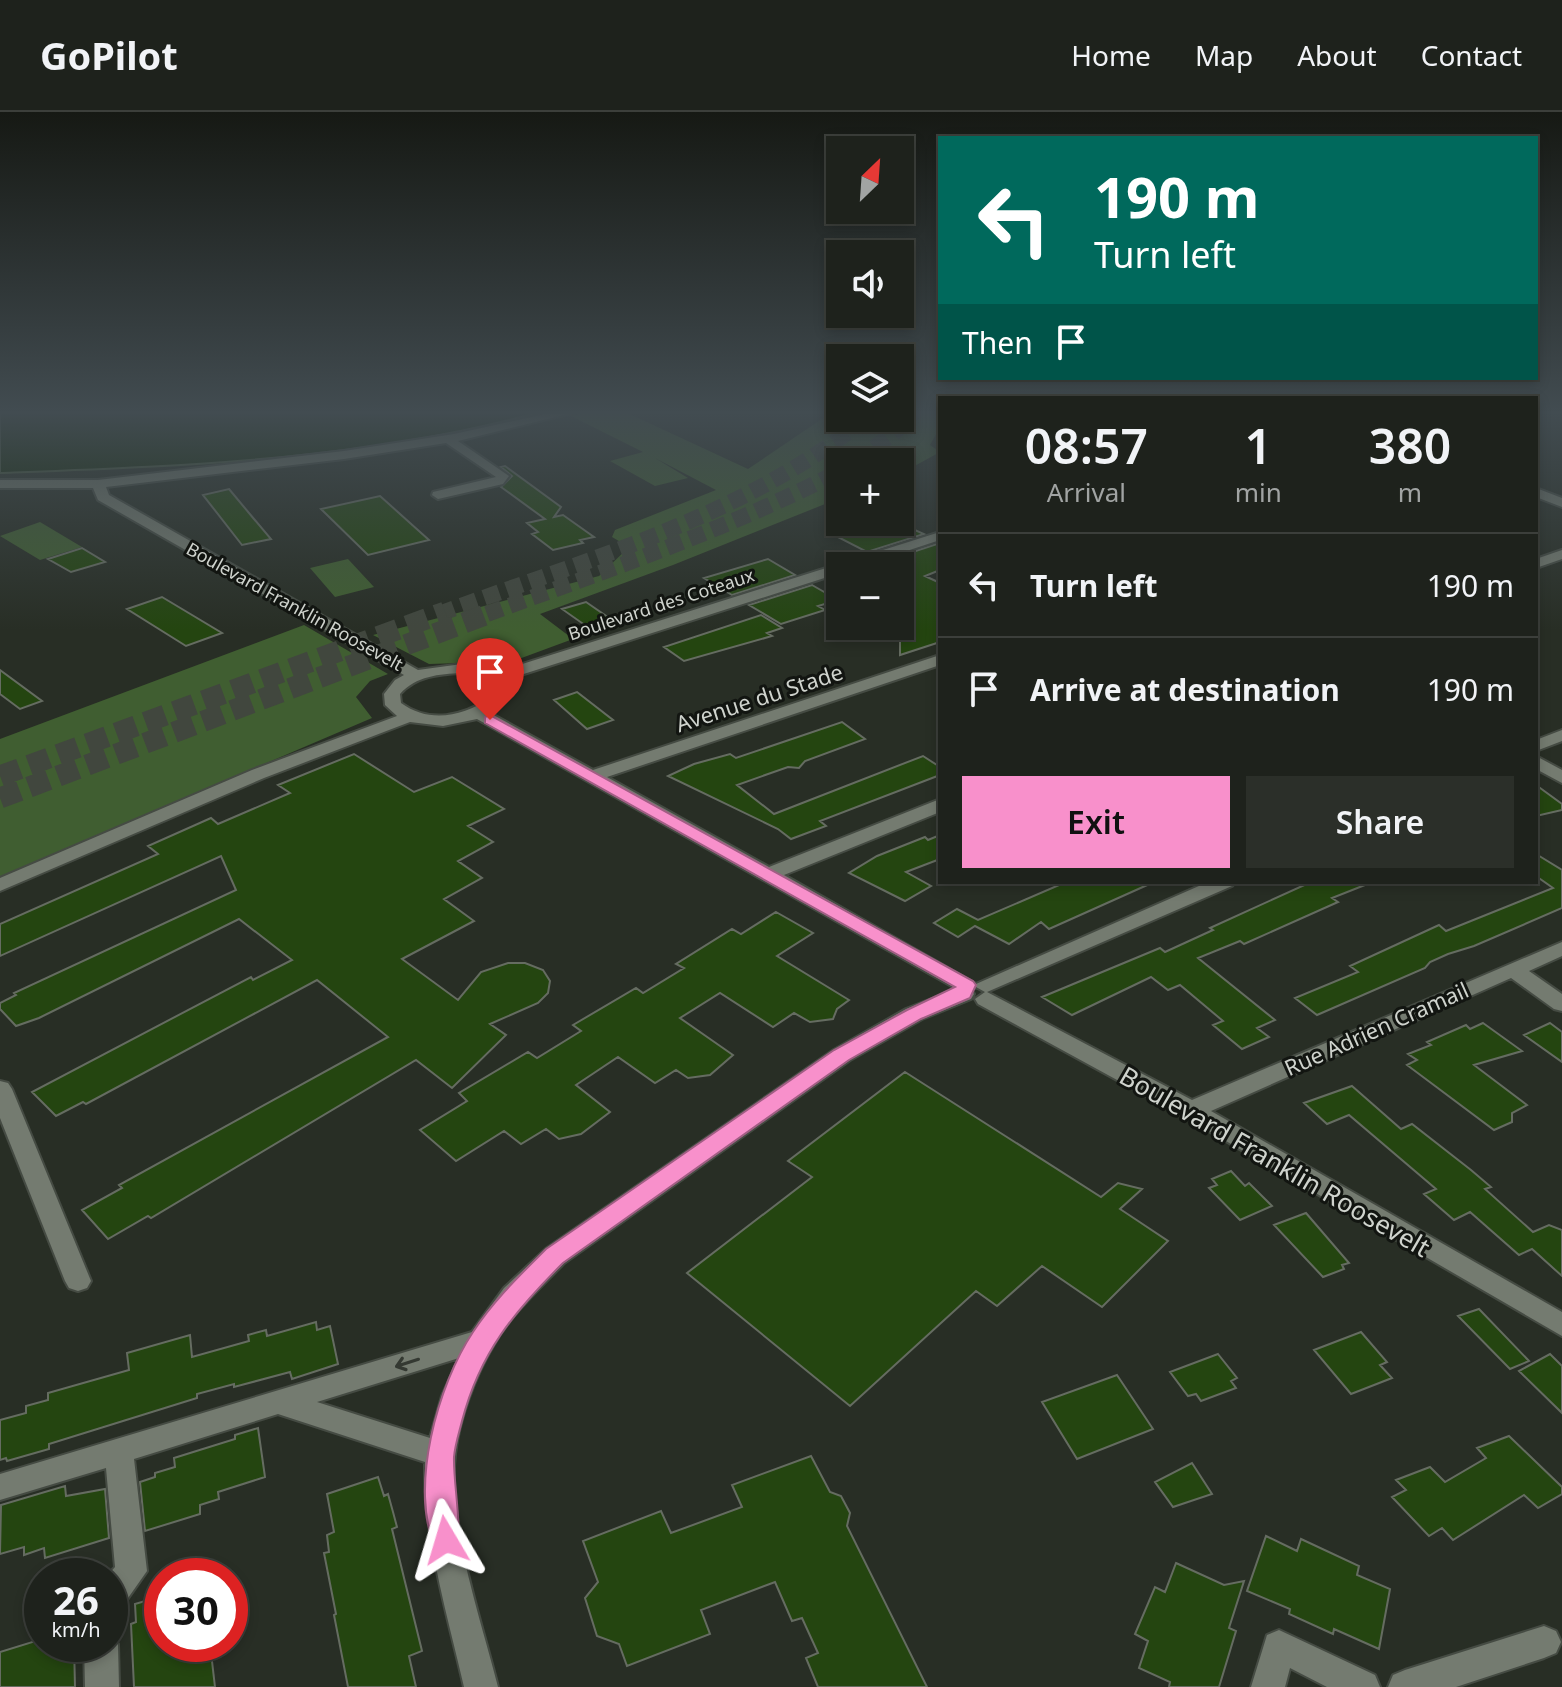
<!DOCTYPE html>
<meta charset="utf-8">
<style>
body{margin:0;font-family:"Noto Sans",sans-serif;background:#2b2f29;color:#f1f3f6;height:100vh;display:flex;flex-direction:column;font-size:30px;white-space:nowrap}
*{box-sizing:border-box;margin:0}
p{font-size:26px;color:#a1a4a3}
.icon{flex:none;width:44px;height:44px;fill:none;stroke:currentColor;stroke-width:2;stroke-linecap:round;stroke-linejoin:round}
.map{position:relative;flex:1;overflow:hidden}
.details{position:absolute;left:938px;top:284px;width:600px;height:488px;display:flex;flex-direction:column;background:#1e221c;border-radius:0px;box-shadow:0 4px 12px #0003,0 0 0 2px #3c3f3b}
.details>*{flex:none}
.guide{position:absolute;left:938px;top:24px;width:600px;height:244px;border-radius:0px;box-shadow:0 4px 12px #0003,0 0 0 2px #3c3f3b;background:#00695c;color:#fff;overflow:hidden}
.needle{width:52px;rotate:25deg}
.controls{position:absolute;left:826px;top:24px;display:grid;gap:16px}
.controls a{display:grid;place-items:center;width:88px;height:88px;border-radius:0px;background:#1e221c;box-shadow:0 4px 12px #0003,0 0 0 2px #3c3f3b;font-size:40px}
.speed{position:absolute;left:24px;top:1446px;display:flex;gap:16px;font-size:40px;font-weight:700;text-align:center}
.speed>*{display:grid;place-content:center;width:104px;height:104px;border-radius:50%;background:#1e221c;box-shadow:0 4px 12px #0003,0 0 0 2px #3c3f3b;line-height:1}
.speed small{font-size:20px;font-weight:400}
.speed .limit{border:12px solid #d22;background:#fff;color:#111}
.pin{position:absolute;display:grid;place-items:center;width:68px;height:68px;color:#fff;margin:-82px -34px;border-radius:50% 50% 50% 0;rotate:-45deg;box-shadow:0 0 8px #0007}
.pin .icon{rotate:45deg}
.me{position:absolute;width:88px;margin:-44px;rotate:353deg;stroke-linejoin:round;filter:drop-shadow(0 0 6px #0008)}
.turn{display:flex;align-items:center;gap:28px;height:168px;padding:0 24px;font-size:36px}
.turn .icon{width:104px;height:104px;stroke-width:2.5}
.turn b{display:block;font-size:56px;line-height:68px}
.then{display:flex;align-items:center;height:76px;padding:0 24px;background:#0003;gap:16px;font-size:30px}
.eta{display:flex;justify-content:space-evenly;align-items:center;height:136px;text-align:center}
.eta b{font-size:48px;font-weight:600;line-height:56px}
.action{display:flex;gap:16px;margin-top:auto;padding:16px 24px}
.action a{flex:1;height:92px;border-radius:0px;background:#f890cb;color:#111;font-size:32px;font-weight:600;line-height:92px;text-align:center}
.action a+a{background:#2b2f29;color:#f1f3f6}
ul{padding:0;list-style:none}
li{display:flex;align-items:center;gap:24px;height:104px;padding:0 24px;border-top:2px solid #3c3f3b}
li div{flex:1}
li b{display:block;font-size:30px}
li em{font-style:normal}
header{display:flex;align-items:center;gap:48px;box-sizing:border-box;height:112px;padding:0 40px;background:#1e221c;border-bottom:2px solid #3c3f3b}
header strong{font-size:38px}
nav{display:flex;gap:44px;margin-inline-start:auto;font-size:28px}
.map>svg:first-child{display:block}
.green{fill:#405e31}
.water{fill:#0d2401;stroke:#47583e;stroke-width:2}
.building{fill:#244510;stroke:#656c61;stroke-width:2}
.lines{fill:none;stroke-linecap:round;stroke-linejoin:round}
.highway-tunnel-far1{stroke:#41473e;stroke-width:16;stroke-dasharray:16 8;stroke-linecap:butt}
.highway-tunnel{stroke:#41473e;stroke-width:21;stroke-dasharray:21 10;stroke-linecap:butt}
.minor-casing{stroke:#454b43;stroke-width:4}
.minor{fill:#747b70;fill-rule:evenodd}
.oneway{stroke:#343932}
.route{fill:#f890cb;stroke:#a15e84;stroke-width:2}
.labels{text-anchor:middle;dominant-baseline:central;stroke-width:6;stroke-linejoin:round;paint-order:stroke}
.far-street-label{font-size:18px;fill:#cfd3cd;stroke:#121511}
.street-label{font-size:22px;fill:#cfd3cd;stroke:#121511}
.near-street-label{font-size:26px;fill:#cfd3cd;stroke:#121511}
</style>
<header>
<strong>GoPilot</strong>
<nav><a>Home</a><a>Map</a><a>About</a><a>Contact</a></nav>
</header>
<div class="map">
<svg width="1562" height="1575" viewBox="0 0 1562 1575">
<rect width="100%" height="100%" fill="#282e25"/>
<!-- green -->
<path class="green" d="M597,298H621L748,357L835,298H840V306H900V298H940V315L930,333L940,340L900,362V350H840V386L673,453L540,502L573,527L492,557L461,551L429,552L373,523L599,464L629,435L612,425L615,418L716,378L655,346L688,366L655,374L610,349L643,340L571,304Z
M40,410L82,435L40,448L0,424Z
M348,447L374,475L335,485L310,456Z
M304,513L388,562L370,569L356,585L372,606L0,765V627Z"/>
<!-- water -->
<path class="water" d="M63,298H547C370,348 183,354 0,361V299Z"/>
<!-- building -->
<path class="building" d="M505,354L561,395L554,405L563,403L594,425L580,428L583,431L553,438L532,422L538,420L527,411L545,407L501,375L512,364L501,355Z
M229,377L254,407L271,427L242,433L203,383Z
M380,384L429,428L368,443L321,397Z
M873,410H897L924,422L867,440L832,422Z
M940,431V458L925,464L940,471V530L900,543V460L903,459L900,454L885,449Z
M82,436L105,450L71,460L48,447Z
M768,447L795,463L732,483L704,466Z
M812,473L838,488L818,494L825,498L781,512L749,493Z
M162,485L222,521L186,534L127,497Z
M586,490L612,508L589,516L562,497Z
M761,503L782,516L767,521L772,524L684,549L664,535Z
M0,558L42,589L20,597L0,582Z
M577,580L613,608L587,617L554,588Z
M842,610L865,627L805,649L799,656L788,655L737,673L774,702L923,644L940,655V663L820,709L826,714L791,727L778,717L668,664L694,652L730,642L736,646Z
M354,642L414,680L452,665L504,697L468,714L493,730L458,749L482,766L444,787L474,809L402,847L458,888L481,860L508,851H525L543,858L550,869L548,881L538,891L490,912L506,923L452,976L416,948L151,1106L148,1104L108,1127L82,1098L122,1076L119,1073L388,925L317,868L86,992L83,990L56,1004L32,980L251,865L253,868L292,848L239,807L39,906L16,914L0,897V891L16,883L14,881L236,778L221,744L0,844V812L158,742L148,734L211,706L218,712L290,681L278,673Z
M1536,673L1562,692V698L1536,704Z
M940,723V747L906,760L931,774L905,789L849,761L877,744L925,725L928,728Z
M1536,742L1562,758V796L1474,834L1448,842L1430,850L1425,856L1317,903L1295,886L1358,860L1350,854L1439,813L1446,819L1553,776L1536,764Z
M1066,770H1154L1049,817L1041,810L1009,832L975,814L958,825L934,811L957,797L978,808Z
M1311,770L1370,771L1332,786L1338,790L1244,832L1240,829L1198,846L1275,908L1257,916L1269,925L1242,937L1213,913L1223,909L1180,873L1168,878L1151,865L1072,903L1042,885L1160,836L1165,840L1213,818L1210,816Z
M776,800L813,821L777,844L849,888L837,897L833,907L810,910L794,901L773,915L720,881L680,906L733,943L710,963L688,966L676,958L655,971L618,945L576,973L610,1000L581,1022L559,1027L546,1017L521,1032L504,1019L456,1049L420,1018L467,989L459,981L528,940L537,946L581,919L573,913L636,876L643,881L684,856L676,852L732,817L741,822Z
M1483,911L1522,939L1474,953L1527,993L1512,1001V1010L1494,1018L1407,953L1417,948L1408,942L1431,933L1427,930L1466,913L1470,917Z
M1550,911L1562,920V950L1524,923Z
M905,960L1101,1085L1118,1071L1142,1077L1120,1097L1168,1129L1102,1195L1042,1154L997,1194L976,1179L850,1294L687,1161L812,1065L788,1049Z
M1352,974L1401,1017L1412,1012L1471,1058L1491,1075L1485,1077L1533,1120L1549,1113L1562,1118V1164L1532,1137L1519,1143L1470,1100L1454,1108L1424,1082L1436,1077L1349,1003L1327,1012L1304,991Z
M1231,1059L1245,1074L1249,1071L1272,1094L1240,1108L1209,1076L1217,1073L1212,1067Z
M1306,1101L1349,1151L1342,1153L1344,1157L1323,1165L1274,1113Z
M1479,1197L1529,1249L1510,1257L1458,1204Z
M316,1210L317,1218L330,1214L338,1252L292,1267L290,1260L234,1275V1272L197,1282V1286L49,1332V1337L7,1349L6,1346L0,1348V1308L26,1301V1294L48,1288V1281L129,1258L127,1241L190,1223L192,1245L249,1229L248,1223L266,1218L267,1224Z
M1361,1220L1387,1250L1380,1253L1392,1266L1351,1282L1314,1238Z
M1218,1242L1237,1266L1231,1269L1236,1276L1201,1289L1196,1282L1188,1284L1170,1260Z
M1550,1242L1562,1254V1301L1519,1259Z
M1117,1263L1153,1317L1077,1347L1042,1290Z
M258,1316L265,1365L218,1380L219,1387L200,1393V1402L145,1419L140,1370L155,1365V1361L175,1355L174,1346L235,1327V1323Z
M1509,1324L1562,1375V1382L1538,1396L1524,1383L1453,1428L1442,1416L1429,1424L1392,1385L1406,1378L1396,1368L1430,1355L1445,1370L1486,1346L1477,1336Z
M811,1344L830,1380L841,1384L850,1401L847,1414L927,1575H818L806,1546L818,1541L802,1506L792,1509L775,1470L701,1498L710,1522L627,1554L619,1532L597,1524L585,1486L598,1470L583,1429L661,1399L671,1421L742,1395L732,1373Z
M1192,1351L1212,1382L1173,1395L1155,1370Z
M378,1365L384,1384L388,1382L393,1400L397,1415L392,1417L422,1539L409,1544L416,1575H348L334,1503L336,1502L324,1441L329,1440L327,1423L334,1420L327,1382Z
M65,1374L66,1384L105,1377L109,1426L45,1446L44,1436L24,1443V1435L0,1442L1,1393Z
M1266,1424L1297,1439L1301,1427L1359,1454L1357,1463L1390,1477L1379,1537L1334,1517L1333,1522L1289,1502L1290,1497L1247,1479Z
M1176,1451L1224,1473L1244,1469L1229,1516L1236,1519L1219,1575H1169L1170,1570L1139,1556L1148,1529L1135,1522L1155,1475L1165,1480Z
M162,1484V1532H210L215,1575H134L131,1512L136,1510L135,1492Z
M42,1527V1532H74L75,1575H0V1540Z"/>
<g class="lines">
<!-- highway-tunnel-far1 -->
<path class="highway-tunnel-far1" d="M855,350L895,320L916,298
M439,502C585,448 744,405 866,306
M487,502C607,458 727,418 840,359"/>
<!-- highway-tunnel -->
<path class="highway-tunnel" d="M0,664L445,500
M0,686L493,500"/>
<defs>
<path id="minor" d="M564,298H584L458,329L509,364L503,372L438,387L432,383L433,380L496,365L446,331L344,347L106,375L109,383L418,558L462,552L494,561L940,420V428L861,454H840V461L505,568L508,572L506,588L490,601L593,658L940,543V553L607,665L769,755L940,687V700L784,763L976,872L1208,770H1235L1232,774L987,880L1192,988L1562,830V844L1529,859L1562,882V899L1554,897L1511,866L1211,999L1562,1200V1224L1183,1004L978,892L975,887L985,880L976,875L971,878L974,882L971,887L922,907L850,948L564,1151C539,1177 511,1202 493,1234C475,1264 459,1307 455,1342C447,1411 481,1507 498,1575H464C447,1501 424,1427 425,1350L278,1302L134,1347L147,1459L121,1496L110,1500V1464H107L115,1455L106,1356L0,1388V1362L472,1220L504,1176L546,1137L834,938L906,897L957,877L477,607L443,614L410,610L389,618L264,666L0,779V766L252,658L397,604L385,593L384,582L395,568L404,563L98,388L93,376H0V368H98L344,339L454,322ZM462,561L478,565L492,574L490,586C463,604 430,612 401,591L400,582C416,564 439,562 462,561ZM459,1246L442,1284L430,1326L317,1290Z
M1536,376L1562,386V395L1536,385Z
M1562,438V447L1536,456V447Z
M1562,618V629L1536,639V628Z
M1536,644L1562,658V671L1536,657Z
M0,969L8,971L12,977L91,1169L87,1176L78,1179L69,1176L65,1169L0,1006Z
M1544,1514L1556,1519L1561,1530L1556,1541L1544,1546L1456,1575H1388L1393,1563L1405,1558Z
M1279,1518L1375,1563L1380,1575H1327L1290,1556L1285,1575H1251L1267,1523Z
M110,1520L118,1532L119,1575H85L84,1532H110Z"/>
</defs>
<!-- minor casing -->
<use href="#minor" class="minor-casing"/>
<!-- minor -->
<use href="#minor" class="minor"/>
</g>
<!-- one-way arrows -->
<defs><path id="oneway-shaft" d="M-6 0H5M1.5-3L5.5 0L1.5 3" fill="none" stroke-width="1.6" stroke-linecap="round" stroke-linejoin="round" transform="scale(2)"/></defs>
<use class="oneway" href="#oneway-shaft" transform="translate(407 1251) rotate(162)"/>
<!-- sky -->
<linearGradient id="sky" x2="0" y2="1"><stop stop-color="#161914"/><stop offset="0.58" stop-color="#424c51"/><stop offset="1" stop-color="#424c51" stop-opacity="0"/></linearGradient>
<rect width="1562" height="518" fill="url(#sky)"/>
<!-- route -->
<path class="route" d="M490,603L973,869L976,873L970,886L921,907L849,948L563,1151C514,1200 480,1240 462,1309C459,1321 455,1333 454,1345C453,1369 463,1420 456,1437L446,1441L436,1437C408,1377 438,1272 473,1220C493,1189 520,1163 546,1137L834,938L907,898L955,875L485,611V605Z"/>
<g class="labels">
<!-- far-street labels -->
<g class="far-street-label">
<text transform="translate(661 492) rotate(-18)">Boulevard des Coteaux</text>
<text transform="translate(295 494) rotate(29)">Boulevard Franklin Roosevelt</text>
</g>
<!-- street labels -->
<g class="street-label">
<text transform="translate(759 585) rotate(-18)">Avenue du Stade</text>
<text transform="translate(1376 916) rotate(-24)">Rue Adrien Cramail</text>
</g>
<!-- near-street labels -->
<g class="near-street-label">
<text transform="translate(1275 1049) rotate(30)">Boulevard Franklin Roosevelt</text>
</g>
</g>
</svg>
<div class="controls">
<a><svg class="needle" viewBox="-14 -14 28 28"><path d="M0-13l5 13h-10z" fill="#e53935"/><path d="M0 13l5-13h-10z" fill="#a1a4a3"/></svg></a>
<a><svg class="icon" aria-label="sound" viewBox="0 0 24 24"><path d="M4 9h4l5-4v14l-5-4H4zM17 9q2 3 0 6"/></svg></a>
<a><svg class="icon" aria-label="layers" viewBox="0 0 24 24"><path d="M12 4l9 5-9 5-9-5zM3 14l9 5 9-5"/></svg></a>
<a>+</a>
<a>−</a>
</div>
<div class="speed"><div>26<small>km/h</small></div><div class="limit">30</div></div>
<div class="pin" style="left:490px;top:608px;background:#d93025"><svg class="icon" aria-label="arrive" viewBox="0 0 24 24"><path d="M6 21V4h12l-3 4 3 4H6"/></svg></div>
<svg class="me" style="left:446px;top:1428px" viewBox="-20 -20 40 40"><path d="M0-17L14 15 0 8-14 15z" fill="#f890cb" stroke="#fff" stroke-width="4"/></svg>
<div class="guide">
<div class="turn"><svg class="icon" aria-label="left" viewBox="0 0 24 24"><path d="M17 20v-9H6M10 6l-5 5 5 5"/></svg><div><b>190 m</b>Turn left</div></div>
<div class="then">Then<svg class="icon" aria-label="arrive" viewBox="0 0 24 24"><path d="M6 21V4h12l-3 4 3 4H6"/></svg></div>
</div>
<section class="details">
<div class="eta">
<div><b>08:57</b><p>Arrival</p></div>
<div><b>1</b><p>min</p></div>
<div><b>380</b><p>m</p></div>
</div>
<ul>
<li><svg class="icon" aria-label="left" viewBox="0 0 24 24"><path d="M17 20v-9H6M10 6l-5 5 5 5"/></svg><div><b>Turn left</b></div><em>190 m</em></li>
<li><svg class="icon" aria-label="arrive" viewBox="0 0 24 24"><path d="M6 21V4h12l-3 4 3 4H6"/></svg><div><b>Arrive at destination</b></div><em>190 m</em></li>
</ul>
<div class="action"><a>Exit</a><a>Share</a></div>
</section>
</div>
